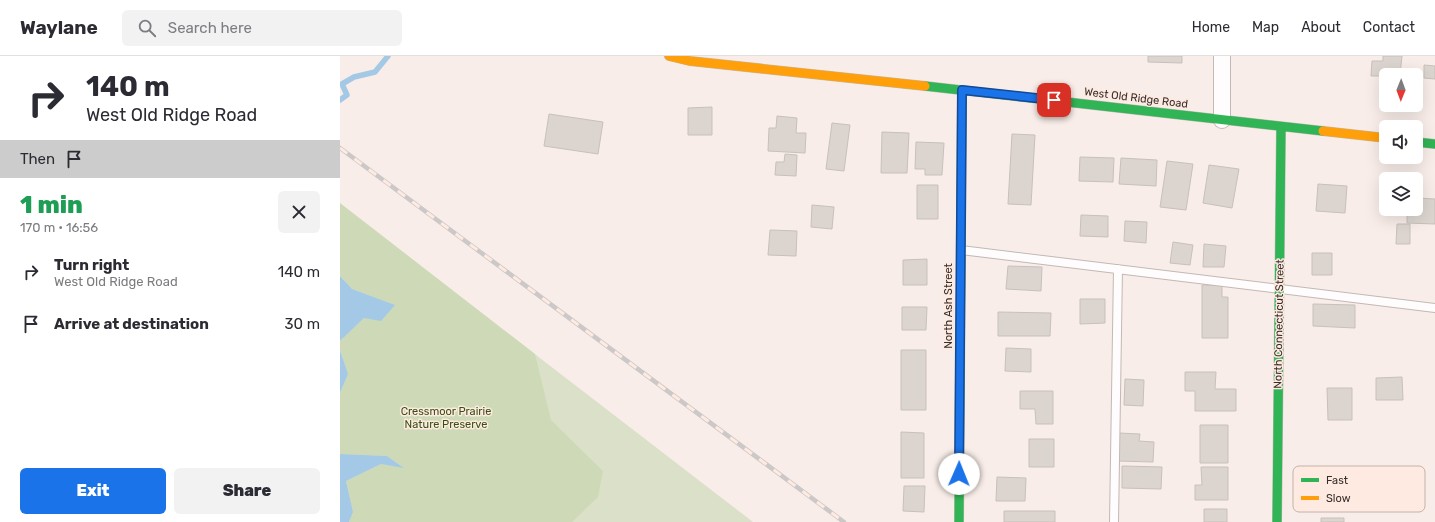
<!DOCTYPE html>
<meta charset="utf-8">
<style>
body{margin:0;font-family:Rubik,sans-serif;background:#f2f2f3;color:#2b2b33;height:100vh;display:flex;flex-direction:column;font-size:15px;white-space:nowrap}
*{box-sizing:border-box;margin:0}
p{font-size:13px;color:#7c7c81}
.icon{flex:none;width:22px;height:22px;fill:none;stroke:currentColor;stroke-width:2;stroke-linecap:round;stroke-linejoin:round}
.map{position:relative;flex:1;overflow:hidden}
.drawer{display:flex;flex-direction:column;background:#fff;width:340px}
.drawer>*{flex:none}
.guide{background:#fff;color:#2b2b33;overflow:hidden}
.needle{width:26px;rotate:181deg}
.controls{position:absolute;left:1039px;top:12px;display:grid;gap:8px}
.controls a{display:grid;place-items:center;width:44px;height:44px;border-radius:6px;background:#fff;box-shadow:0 4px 16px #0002;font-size:20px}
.pin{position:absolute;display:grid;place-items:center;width:34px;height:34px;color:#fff;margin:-17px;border-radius:8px;box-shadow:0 2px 6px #0006}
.me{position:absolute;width:44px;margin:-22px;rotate:1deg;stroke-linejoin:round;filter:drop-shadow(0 0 3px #0008)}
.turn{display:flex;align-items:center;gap:14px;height:84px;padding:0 20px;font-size:18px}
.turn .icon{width:52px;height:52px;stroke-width:2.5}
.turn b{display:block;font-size:28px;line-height:34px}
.then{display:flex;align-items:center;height:38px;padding:0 20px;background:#0003;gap:8px;font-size:15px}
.round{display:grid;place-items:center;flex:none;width:42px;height:42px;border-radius:6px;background:#f2f2f3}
.overview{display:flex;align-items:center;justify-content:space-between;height:68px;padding:0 20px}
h1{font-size:24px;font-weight:800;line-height:30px;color:#1e9e55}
.cta{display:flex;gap:8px;margin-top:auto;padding:8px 20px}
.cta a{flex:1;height:46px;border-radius:6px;background:#1a73e8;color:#fff;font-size:16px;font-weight:800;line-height:46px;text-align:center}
.cta a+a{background:#f2f2f3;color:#2b2b33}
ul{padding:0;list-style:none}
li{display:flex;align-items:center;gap:12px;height:52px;padding:0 20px}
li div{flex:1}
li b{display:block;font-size:15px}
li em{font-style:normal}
header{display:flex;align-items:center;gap:24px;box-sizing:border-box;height:56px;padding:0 20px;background:#fff;border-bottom:1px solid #e1e1e2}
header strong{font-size:19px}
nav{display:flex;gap:22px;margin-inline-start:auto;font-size:14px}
.search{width:280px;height:36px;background:#f2f2f3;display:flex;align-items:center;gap:10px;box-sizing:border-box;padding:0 14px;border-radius:6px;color:#7c7c81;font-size:15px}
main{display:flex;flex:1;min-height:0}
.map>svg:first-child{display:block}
.green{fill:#dae1c8}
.forest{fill:#cedab7}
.water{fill:#a4c9e6}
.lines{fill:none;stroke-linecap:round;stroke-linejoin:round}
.stream{stroke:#a4c9e6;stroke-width:5.5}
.building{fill:#dcd5cf;stroke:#c8c0bb}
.lane-casing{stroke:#c1b9b5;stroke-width:10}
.street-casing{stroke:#c1b9b5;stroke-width:18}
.fast-casing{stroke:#c1b9b5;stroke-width:10}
.slow-casing{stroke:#c1b9b5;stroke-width:10}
.lane{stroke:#fefcfc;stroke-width:8}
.street{stroke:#fefcfc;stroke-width:16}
.fast{stroke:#30b455;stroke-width:9}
.slow{stroke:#ff9f0a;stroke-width:9}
.rail-casing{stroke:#ccc8c7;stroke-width:4.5}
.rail{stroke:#ffeae1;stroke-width:3;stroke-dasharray:9;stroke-linecap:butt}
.route-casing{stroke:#114b97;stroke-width:10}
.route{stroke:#1a73e8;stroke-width:7}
.labels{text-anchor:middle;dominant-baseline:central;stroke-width:3;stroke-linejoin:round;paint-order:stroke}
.street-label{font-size:11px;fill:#362e2a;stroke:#ffeae1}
.park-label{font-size:11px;fill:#355011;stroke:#ffeae1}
.key{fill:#ffeae1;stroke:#c3b2aa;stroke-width:1}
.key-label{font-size:11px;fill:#362e2a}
</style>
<header>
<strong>Waylane</strong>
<div class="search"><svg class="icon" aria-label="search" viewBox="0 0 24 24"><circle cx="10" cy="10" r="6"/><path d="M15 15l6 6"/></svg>Search here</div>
<nav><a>Home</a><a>Map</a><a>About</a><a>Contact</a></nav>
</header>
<main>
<section class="drawer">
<div class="guide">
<div class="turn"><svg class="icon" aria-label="right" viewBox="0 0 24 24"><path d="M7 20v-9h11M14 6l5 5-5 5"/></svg><div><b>140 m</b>West Old Ridge Road</div></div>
<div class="then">Then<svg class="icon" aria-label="arrive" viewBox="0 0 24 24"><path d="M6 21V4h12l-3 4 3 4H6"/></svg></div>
</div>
<div class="overview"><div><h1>1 min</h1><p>170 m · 16:56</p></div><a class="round"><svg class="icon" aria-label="close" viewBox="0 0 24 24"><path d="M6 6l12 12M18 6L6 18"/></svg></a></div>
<ul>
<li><svg class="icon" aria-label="right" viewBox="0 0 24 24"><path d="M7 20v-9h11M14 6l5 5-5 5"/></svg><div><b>Turn right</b><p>West Old Ridge Road</p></div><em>140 m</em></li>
<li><svg class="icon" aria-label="arrive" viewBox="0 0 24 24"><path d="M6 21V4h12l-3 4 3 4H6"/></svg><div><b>Arrive at destination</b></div><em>30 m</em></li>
</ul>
<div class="cta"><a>Exit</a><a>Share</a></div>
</section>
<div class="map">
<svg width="1095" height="466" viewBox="0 0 1095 466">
<rect width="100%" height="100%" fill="#f8ede8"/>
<!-- green -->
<path class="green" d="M6,153L413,466H0Z"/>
<!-- forest -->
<path class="forest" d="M0,147L195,298L211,364L263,415L258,441L232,466H9L13,456L6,425L41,408L63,411L47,400L0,398V337L8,318L0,294V285L25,261L55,249L12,233L0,220Z"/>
<!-- water -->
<path class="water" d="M0,220L12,233L55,249L41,265L24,262L0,285Z
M0,294L8,318L0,337Z
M0,398L47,400L64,412L41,408L6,425L13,456L9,466H0Z"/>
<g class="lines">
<!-- stream -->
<path class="stream" d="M0,44L7,39L2,28L14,21L35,16L48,0"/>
</g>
<!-- building -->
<path class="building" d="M808,0H842V7L808,6Z
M1043,0H1062L1060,19H1046V33H1042L1043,20H1031L1032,5H1043Z
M1084,9L1095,10V23L1084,22Z
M372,51V79H348V52Z
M209,58L263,66L258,98L204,90Z
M437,60L457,62L456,77H466L465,97L428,95L429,72H436Z
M492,67L510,69L504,115L486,113Z
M542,76L569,77L567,117H541Z
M672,78L695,79L691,149L668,148Z
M576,86L604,87L602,119H585V113H575Z
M445,98L457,99L456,120L435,119L436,106H444Z
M740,101L774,102L773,126L739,125Z
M781,102L817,104L816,130L779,128Z
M827,105L853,108L846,154L820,151Z
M869,109L899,113L892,152L863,147Z
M978,128L1007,130L1005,157L976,155Z
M577,129H598V163H577Z
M1076,142L1095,143V168L1067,167V153H1076Z
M472,149L494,151L492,173L471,171Z
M741,159L768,160V181L740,180Z
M785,165L807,166L806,187L784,185Z
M1057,168H1070V188H1056Z
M430,174L457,175L456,200L428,199Z
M833,186L853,189L850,209L830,207Z
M864,188L886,190L884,211H863Z
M972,197H992V219H972Z
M587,203V229H563V204Z
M668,210L702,211L701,235L666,233Z
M862,229H882V241H888V282H862Z
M740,243H765V267L740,268Z
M973,248L1015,249V272L973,270Z
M562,251H587L586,274H562Z
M658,256L711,257L710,280H658Z
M666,292L691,293V316L665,315Z
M561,294H586V354H561Z
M845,316H876L875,333H896V355H855V335H845Z
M1062,321L1063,344H1036V322Z
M785,323L804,324L803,350L784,349Z
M987,332H1012V364H988Z
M680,335H713V368H696L695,353H680Z
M860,369H888V407H860Z
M561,376L584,377V422H561Z
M779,377L800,378L799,385L814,386L813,406L778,405Z
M689,383H714V411H689Z
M782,410L822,411L821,433L782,432Z
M861,411H888V444H855V429H862Z
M657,421L686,422L685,445H656Z
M564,430H585L584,456L563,455Z
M864,453H887V466H864Z
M664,455H715V466H664Z
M981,462H1004V466H981Z"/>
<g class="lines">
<defs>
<path id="lane" d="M621,194L1095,252
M774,466L778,213"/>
<path id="street" d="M882,64V0"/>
<path id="fast" d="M585,30L983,75
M1076,86L1095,88
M619,466L622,34
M937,466L941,71"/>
<path id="slow" d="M329,0L350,5L585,30
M983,75L1046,82"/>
</defs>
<!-- lane casing -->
<use href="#lane" class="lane-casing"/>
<!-- street casing -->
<use href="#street" class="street-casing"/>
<!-- fast casing -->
<use href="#fast" class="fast-casing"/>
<!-- slow casing -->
<use href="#slow" class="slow-casing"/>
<!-- lane -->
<use href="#lane" class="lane"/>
<!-- street -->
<use href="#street" class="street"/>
<!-- fast -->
<use href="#fast" class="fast"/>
<!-- slow -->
<use href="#slow" class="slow"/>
<defs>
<path id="rail" d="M0,92L504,466"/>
</defs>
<!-- rail casing -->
<use href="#rail" class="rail-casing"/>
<!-- rail -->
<use href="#rail" class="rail"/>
</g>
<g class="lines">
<defs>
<path id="route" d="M619,418L622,34L714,44"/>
</defs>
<!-- route casing -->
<use href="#route" class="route-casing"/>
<!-- route -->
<use href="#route" class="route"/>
</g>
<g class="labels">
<!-- street labels -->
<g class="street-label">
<text transform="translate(796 42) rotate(7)">West Old Ridge Road</text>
<text transform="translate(608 250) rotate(-90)">North Ash Street</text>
<text transform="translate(939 268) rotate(-89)">North Connecticut Street</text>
</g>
<!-- park labels -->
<g class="park-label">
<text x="106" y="355">Cressmoor Prairie<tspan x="106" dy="13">Nature Preserve</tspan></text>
</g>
</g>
<!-- legend -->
<rect x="953" y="410" width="132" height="46" rx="6" class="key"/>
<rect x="961" y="422" width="18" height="4" fill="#30b455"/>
<rect x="961" y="440" width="18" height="4" fill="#ff9f0a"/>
<g class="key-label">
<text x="986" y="428">Fast</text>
<text x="986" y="446">Slow</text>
</g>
</svg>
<div class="controls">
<a><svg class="needle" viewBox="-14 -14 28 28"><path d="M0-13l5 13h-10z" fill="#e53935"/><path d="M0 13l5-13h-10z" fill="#7c7c81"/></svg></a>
<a><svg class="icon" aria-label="sound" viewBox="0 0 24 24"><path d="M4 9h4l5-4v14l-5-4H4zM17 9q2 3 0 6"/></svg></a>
<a><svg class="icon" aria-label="layers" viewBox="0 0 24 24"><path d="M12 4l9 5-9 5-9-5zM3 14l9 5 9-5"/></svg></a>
</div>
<div class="pin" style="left:714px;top:44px;background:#d93025"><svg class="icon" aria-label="arrive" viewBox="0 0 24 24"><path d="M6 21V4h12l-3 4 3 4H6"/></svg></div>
<svg class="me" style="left:619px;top:418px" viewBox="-20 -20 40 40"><circle r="19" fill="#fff"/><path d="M0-13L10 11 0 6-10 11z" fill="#1a73e8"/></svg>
</div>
</main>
